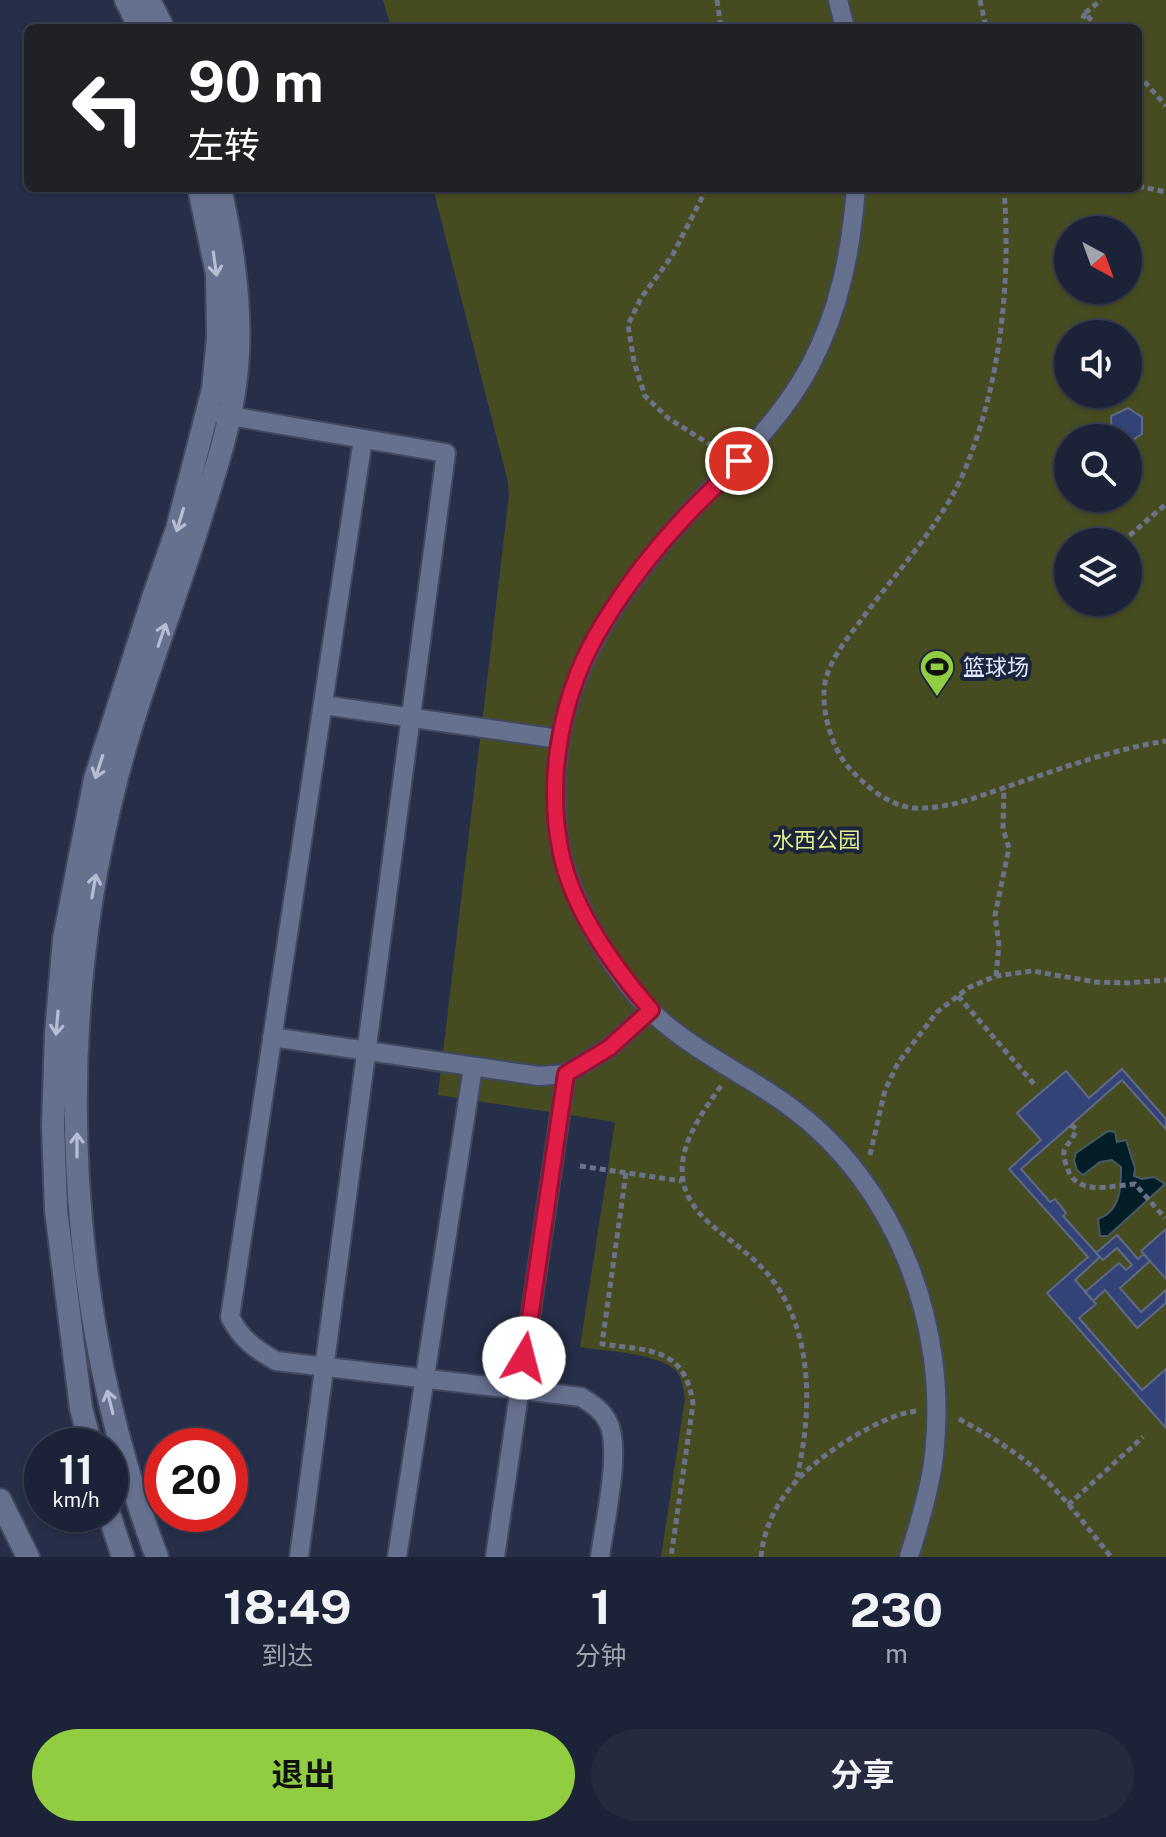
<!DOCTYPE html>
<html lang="zh">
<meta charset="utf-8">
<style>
body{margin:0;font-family:"Public Sans","Noto Sans SC",sans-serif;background:#252a3f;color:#f1f3f6;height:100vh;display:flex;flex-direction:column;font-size:30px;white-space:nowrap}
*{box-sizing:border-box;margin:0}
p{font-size:26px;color:#a0a4ad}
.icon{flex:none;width:44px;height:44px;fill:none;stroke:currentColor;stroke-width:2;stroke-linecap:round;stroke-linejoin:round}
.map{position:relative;height:1557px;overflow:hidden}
.sheet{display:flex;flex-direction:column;background:#1c2237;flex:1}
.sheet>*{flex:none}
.hud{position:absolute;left:24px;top:24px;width:1118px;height:168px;border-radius:12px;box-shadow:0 2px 6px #0004,0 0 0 2px #3a3f52;background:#202124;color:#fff;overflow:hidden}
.needle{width:52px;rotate:139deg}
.tools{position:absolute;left:1054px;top:216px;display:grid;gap:16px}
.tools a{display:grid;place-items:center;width:88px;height:88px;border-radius:50%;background:#1c2237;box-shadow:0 2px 6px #0004,0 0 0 2px #3a3f52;font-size:40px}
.speed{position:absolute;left:24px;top:1428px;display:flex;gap:16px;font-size:40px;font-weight:700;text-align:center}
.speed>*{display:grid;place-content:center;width:104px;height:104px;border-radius:50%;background:#1c2237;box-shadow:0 2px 6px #0004,0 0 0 2px #3a3f52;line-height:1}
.speed small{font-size:20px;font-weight:400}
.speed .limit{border:12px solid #d22;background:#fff;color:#111}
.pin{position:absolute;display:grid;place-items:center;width:68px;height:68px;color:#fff;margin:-34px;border:4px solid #fff;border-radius:50%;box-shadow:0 2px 8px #0007}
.me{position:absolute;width:88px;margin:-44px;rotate:8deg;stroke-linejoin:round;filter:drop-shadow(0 0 6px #0008)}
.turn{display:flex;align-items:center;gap:28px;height:168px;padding:0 32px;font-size:36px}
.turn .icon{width:104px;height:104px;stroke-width:2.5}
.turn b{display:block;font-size:56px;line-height:68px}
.eta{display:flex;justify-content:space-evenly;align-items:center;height:136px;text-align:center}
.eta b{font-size:48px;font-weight:700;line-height:56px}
.primary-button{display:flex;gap:16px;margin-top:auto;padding:16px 32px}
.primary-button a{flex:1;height:92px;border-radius:48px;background:#90cd40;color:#111;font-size:32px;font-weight:700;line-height:92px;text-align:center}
.primary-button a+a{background:#252a3f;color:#f1f3f6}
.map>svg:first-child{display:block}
.green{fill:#474c20;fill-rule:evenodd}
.water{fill:#021d25;stroke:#455a65;stroke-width:2}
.building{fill:#334277;stroke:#5f6988;stroke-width:2}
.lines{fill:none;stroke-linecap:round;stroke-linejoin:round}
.service-casing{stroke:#41485f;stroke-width:22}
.minor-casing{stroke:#41485f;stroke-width:26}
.tertiary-casing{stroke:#41485f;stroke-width:26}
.path{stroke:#6b738a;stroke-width:5;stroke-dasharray:6 4;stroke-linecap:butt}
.service{stroke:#66708f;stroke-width:18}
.minor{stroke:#66708f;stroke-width:22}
.tertiary{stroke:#66708f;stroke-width:22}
.oneway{stroke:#b6bed4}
.route-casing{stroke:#92132f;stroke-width:20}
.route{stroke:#e11d48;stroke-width:14}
.labels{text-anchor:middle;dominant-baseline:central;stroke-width:8;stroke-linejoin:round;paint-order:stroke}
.poi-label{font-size:22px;fill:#e1e8f9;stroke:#1c243e;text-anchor:start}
.park-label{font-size:22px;fill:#e0ee8d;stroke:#1c243e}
</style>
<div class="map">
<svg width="1166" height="1557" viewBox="0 0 1166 1557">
<rect width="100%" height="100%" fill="#262e49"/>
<!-- green -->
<path class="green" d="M383,0H1166V1557H661L685,1398C683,1389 682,1375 674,1369C655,1353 605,1351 580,1347L615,1122L438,1095L509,495L508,482L433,188H1138V28H391ZM1068,230H1128V290H1068ZM1068,334H1128V394H1068ZM1068,438H1128V498H1068ZM1068,542H1128V602H1068Z"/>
<!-- water -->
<path class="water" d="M1108,1131L1115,1132L1117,1142L1126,1140L1135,1168L1134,1176L1142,1179L1154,1177L1165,1184L1108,1236H1100L1098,1219C1121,1211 1121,1187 1121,1167L1112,1160L1100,1162L1083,1175L1077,1170L1074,1160L1076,1153Z"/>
<!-- building -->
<path class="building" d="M1128,408L1142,417V434L1128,443V438H1117L1112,435L1111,416Z
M1122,1069L1166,1119V1129L1122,1080L1021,1169L1050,1202L1055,1199L1066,1213L1063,1216L1100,1257L1075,1280L1096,1304L1079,1318L1142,1390L1166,1369V1428L1047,1293L1088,1257L1009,1169L1041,1140L1017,1113L1066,1071L1089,1098Z
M1166,1229V1279L1141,1251Z
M1117,1235L1138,1259L1144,1254L1150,1261L1120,1288L1141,1312L1166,1290V1303L1137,1328L1105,1290L1093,1301L1085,1292L1119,1263L1126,1270L1132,1265L1117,1248L1103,1260L1096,1253Z"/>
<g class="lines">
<defs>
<path id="service" d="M838,0L845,28
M856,188C851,251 840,309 810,366C778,426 726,471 681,521C612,600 555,683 556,792C556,813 557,836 562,856C579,917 623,993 674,1031C710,1059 752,1079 789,1106C896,1184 949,1325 934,1455C930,1490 919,1524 909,1557
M219,414L446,453L299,1557
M363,439L230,1317C241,1339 255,1349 276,1361L581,1397C592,1404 602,1410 608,1422C622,1450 604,1524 600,1557
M323,705L559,739
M272,1037L539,1076L566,1074L609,1048L651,1010
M397,1557L473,1067
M495,1557L566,1074"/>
<path id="minor" d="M0,1500L28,1557"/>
<path id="tertiary" d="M126,0L140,28
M149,0L163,28
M91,1446L81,1408L56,1210L53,1126L56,1034L64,939L95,779L153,598L177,529L213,389L218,338L217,274L199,188
M109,1514L123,1557
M157,1557C65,1313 51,1034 116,781C139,690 175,603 202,513C216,469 231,423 236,377C243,318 233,246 220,188"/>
</defs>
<!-- service casing -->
<use href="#service" class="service-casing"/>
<!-- minor casing -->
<use href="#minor" class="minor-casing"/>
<!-- tertiary casing -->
<use href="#tertiary" class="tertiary-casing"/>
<!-- path -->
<path class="path" d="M717,0L721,28
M980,0L986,28
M1079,28L1085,13
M1098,28L1085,13L1101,0
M1138,74L1166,106
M1138,186L1166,192
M707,188L672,256L641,298L628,325L634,362L645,396L668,418L717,449
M1004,188C1011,280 1001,381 966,467C946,518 900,568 867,612C852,633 834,652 826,678C819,705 831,749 850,769C867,787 890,807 916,808C951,809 982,795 1015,784C1065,767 1114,749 1166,741
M1122,542L1166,504
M996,976L999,945L995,915L1009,848L1003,829L1004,788
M958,996L1034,1084
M721,1086C690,1129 659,1176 707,1221C728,1240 753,1255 771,1278C814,1333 812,1413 797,1477
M1071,1125L1076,1129C1074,1139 1067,1143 1064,1151C1063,1158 1066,1164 1068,1170C1078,1196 1111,1186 1135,1184L1165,1218
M870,1155L885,1090L898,1063L937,1012L968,988L996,976L1032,971L1096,982L1129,983L1166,980
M580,1166L681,1181
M626,1173L602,1344C650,1351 685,1347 693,1404L671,1557
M959,1419C983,1432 1007,1446 1028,1463C1059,1490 1085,1524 1111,1557
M1068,1505L1143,1437
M761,1557C767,1498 810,1462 858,1434C876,1424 895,1414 916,1411"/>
<!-- service -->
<use href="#service" class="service"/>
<!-- minor -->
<use href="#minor" class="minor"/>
<!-- tertiary -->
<use href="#tertiary" class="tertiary"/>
</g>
<!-- one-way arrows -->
<defs><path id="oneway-shaft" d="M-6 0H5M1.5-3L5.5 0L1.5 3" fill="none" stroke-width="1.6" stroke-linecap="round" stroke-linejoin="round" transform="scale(2)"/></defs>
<g class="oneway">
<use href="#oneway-shaft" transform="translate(215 264) rotate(82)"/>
<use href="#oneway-shaft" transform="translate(180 520) rotate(107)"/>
<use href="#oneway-shaft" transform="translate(162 635) rotate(-71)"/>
<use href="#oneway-shaft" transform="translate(99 767) rotate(108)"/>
<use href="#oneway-shaft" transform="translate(94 886) rotate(-80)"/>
<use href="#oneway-shaft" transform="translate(57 1023) rotate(95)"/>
<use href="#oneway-shaft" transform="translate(77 1145) rotate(-90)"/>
<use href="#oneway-shaft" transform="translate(110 1402) rotate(-104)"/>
</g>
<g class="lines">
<defs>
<path id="route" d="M524,1358L566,1074L609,1048L651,1010C613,966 573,911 561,853C545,776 562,690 603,624C626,586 654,550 684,518C702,498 722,481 739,461"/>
</defs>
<!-- route casing -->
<use href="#route" class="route-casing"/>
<!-- route -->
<use href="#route" class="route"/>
</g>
<!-- icons -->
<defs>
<symbol id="stadium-pin" viewBox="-11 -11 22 30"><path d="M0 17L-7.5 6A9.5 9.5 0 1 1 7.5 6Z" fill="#90cd40" stroke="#1c243e"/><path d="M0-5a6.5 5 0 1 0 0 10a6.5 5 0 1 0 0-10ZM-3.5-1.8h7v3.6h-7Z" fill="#111"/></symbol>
</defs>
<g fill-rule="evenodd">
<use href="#stadium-pin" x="917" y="647" width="40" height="54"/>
</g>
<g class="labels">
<!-- poi labels -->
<g class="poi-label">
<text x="963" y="667">篮球场</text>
</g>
<!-- park labels -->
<g class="park-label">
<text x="816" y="840">水西公园</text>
</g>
</g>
</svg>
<div class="tools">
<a><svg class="needle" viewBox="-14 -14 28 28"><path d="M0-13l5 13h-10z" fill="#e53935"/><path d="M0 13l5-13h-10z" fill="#a0a4ad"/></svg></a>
<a><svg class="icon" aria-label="sound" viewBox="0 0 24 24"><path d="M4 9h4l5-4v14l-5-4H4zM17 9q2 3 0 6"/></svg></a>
<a><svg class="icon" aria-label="search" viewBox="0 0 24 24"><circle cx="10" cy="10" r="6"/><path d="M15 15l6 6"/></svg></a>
<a><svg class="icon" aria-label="layers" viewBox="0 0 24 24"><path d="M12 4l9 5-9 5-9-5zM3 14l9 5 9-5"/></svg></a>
</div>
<div class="speed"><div>11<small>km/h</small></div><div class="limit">20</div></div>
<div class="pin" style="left:739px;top:461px;background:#d93025"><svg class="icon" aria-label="arrive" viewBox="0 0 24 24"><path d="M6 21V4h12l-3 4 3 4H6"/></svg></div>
<svg class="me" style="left:524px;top:1358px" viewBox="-20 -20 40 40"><circle r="19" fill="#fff"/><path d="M0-13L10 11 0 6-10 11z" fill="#e11d48"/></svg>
<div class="hud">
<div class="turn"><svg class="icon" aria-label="left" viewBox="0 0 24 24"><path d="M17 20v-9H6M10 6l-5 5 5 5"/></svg><div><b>90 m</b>左转</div></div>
</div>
</div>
<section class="sheet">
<div class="eta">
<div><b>18:49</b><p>到达</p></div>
<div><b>1</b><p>分钟</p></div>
<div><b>230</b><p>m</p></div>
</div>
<div class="primary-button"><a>退出</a><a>分享</a></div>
</section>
